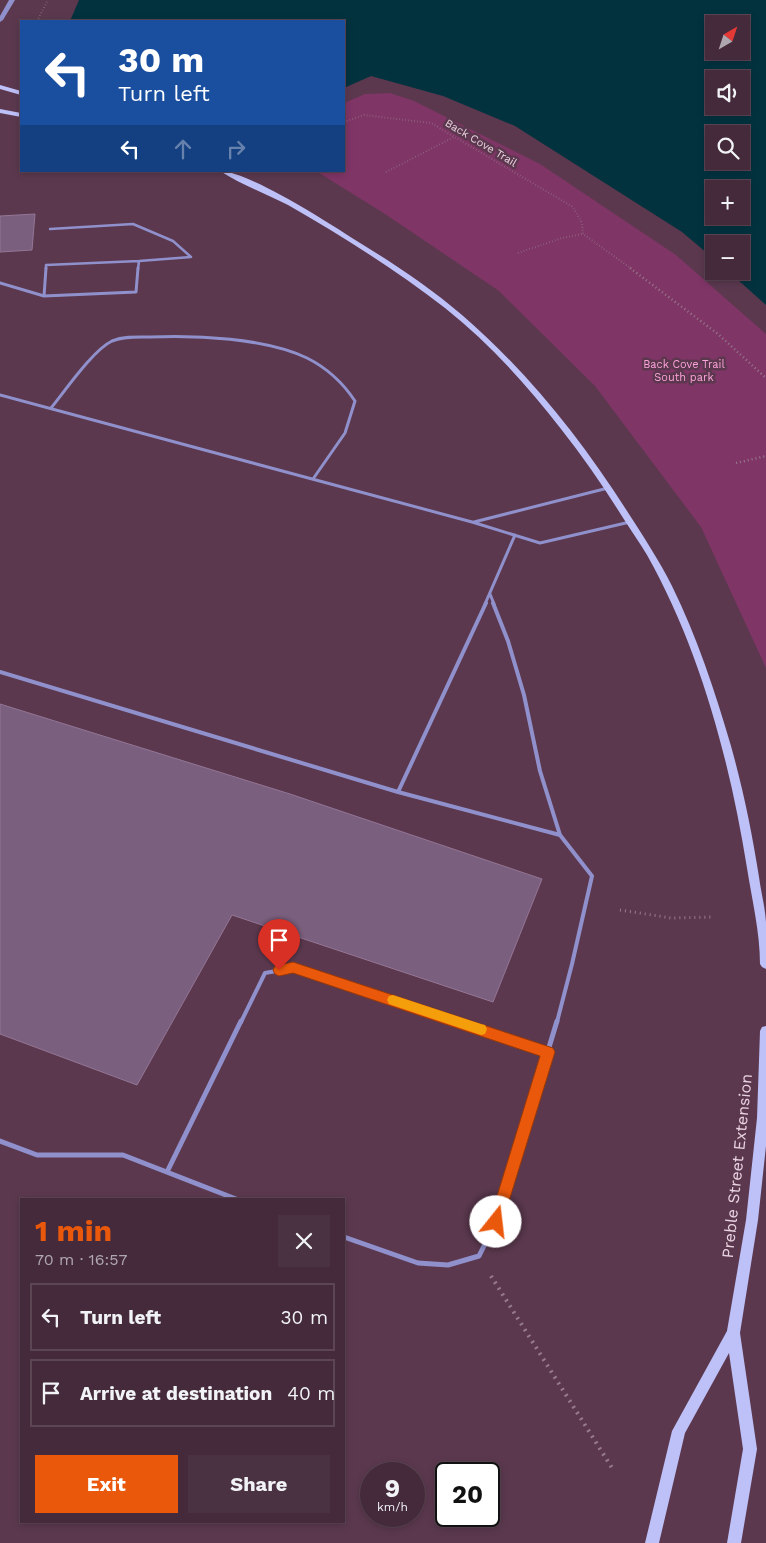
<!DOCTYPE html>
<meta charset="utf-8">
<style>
body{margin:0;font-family:"Work Sans",sans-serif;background:#4b3242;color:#f1f3f6;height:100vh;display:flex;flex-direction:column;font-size:19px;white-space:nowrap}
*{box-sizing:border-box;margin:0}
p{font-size:16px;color:#afa7af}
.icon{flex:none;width:28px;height:28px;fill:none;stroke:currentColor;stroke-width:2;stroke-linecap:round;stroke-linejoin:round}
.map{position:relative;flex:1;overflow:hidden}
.details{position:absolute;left:20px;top:1198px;width:325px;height:325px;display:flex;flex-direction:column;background:#442a3a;border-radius:0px;box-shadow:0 2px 8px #0003,0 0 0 1px #5c4654}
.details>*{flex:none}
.banner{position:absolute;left:20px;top:20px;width:325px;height:152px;border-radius:0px;box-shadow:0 2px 8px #0003,0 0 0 1px #5c4654;background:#1a4fa0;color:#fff;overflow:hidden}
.needle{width:32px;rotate:39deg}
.fabs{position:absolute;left:705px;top:15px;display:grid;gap:10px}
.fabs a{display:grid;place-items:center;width:45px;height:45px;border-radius:0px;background:#442a3a;box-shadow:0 2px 8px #0003,0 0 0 1px #5c4654;font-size:25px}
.speed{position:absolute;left:360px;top:1462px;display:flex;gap:10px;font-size:25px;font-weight:700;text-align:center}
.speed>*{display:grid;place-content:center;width:65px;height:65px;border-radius:50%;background:#442a3a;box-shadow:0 2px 8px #0003,0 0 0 1px #5c4654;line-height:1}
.speed small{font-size:12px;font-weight:400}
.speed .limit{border:2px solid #111;border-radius:8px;background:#fff;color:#111}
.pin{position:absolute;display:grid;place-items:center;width:42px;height:42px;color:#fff;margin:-51px -21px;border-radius:50% 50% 50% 0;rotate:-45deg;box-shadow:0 0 5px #0007}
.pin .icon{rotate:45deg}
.me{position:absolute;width:55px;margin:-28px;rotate:16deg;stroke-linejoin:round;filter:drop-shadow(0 0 4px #0008)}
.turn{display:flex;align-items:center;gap:18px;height:105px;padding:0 15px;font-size:22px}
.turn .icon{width:65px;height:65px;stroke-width:2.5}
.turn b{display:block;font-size:35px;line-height:42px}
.lanes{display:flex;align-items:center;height:48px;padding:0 15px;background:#0003;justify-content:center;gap:25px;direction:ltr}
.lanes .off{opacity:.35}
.round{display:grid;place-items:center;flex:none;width:52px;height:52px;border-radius:0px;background:#4b3242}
.head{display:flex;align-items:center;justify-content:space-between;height:85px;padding:0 15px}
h1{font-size:30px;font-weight:700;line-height:38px;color:#ea580c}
.button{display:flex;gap:10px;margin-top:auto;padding:10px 15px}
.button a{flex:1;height:58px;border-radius:0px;background:#ea580c;color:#fff;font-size:20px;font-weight:700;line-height:58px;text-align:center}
.button a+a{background:#4b3242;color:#f1f3f6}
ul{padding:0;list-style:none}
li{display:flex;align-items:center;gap:15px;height:68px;margin:0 10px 8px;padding:0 5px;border:2px solid #5c4654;border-radius:0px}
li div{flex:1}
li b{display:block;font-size:19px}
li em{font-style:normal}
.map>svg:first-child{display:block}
.green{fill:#7f3566}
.water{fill:#03323f;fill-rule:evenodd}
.building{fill:#7b5f7e;stroke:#937696}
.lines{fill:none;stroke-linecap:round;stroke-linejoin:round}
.path-far3{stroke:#977a8c;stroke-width:2;stroke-dasharray:0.5 2.5;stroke-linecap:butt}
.path-far2{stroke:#977a8c;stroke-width:2.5;stroke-dasharray:1 3;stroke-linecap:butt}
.path-far1{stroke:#977a8c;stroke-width:3;stroke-dasharray:1 4;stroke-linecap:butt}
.path{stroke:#977a8c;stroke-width:4;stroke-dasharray:2 5;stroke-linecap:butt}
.service-far3{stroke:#9091cc;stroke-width:2.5}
.service-far2{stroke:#9091cc;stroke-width:3}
.service-far1{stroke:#9091cc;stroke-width:4}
.service{stroke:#9091cc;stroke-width:5}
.tertiary{fill:#9091cc;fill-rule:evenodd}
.secondary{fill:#bec0f8;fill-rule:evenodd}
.route{fill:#ea580c;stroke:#983908}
.slow{fill:#f59e0b}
.labels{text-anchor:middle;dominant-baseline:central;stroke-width:5;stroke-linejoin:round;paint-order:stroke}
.far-street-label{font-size:11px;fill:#e9d3e0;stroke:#5b384e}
.far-park-label{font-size:11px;fill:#fda2da;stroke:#5b384e}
.near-street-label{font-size:16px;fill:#e9d3e0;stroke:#5b384e}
</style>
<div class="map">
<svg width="766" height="1543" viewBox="0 0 766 1543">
<rect width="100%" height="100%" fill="#5b384e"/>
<!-- green -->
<path class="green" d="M390,93L414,101L540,164L676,255L766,334V668L701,527L595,386L499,291L385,214L316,171H344V103L365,94Z"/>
<!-- water -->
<path class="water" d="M79,0H766V305L728,271H741V244H714V259L682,232L515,126L443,96L371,76L344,88V21H70ZM714,24H741V51H714ZM714,79H741V106H714ZM714,134H741V161H714ZM714,189H741V216H714Z"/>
<!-- building -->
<path class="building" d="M35,214L32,250L0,252V216Z
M0,704L290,794L542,879L493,1002L232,915L137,1085L0,1034Z"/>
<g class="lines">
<!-- path-far3 -->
<path class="path-far3" d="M37,21L48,0
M344,122L364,115L431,123L573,207L582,223L583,234L632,269
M344,150L346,151
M386,172L454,137
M518,253L562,238L583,234"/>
<!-- path-far2 -->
<path class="path-far2" d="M630,268L718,334L766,378
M736,463L766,456"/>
<!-- path-far1 -->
<path class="path-far1" d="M620,910L671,918L711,917"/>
<!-- path -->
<path class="path" d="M491,1276L614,1471"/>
<!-- service-far3 -->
<path class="service-far3" d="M50,229L133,224L173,241L191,257L139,261
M46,269V265L139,261L138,269"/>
<!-- service-far2 -->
<path class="service-far2" d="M0,283L44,296
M44,296L46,268
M44,296L136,292L138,268
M0,395L472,522L540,543L630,522
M51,408C65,391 93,350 112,341C124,336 138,337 150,337C196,335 265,338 307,358C327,368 343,383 355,401L345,433L313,479
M474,522L608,488
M490,594L494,604
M485,604L515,535"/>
<!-- service-far1 -->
<path class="service-far1" d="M493,603L508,641L524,695L540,771L560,835L592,876L572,964L557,1022
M0,672L398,792L560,835
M398,792L486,603
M241,1022L265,973L293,968L457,1022"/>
<!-- service -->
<path class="service" d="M454,1021L548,1052
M0,1141L37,1155H123L236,1199
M167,1172L241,1021
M344,1237L418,1263L448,1265L479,1256L496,1222L557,1021"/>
<!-- tertiary -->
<path class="tertiary" d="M9,0H15L3,20L0,22V16Z"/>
<!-- secondary -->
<path class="secondary" d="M0,85L21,91V95L0,89Z
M0,109L21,113V117L0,113Z
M220,171C247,171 326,221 352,238C390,261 428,286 462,315C527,371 581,439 627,511C643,536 659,560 672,586C697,637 715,691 731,746C743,789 752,832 759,877C761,892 765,907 766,922C766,938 766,953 766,969L762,967L760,964C760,932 752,900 747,868C730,762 700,649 647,555C640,543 632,532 625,521C605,489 584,458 561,429C527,385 489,343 445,308C396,270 342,236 288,205C266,194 240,184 220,171Z
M766,1026V1146L758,1220L740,1333L757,1449L741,1543H727L743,1449L729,1353L685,1433L659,1543H645L672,1431L727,1331L746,1220L757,1118L760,1031L762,1027Z"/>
</g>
<!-- route -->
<path class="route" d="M293,962L553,1048L555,1052L501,1227L496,1229L491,1227L489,1222L540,1056L293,973L279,976L275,974L273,970L275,966Z"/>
<!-- slow -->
<path class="slow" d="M393,995L481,1024L485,1025L487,1029L485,1034L481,1035L389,1004L387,1000L389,996Z"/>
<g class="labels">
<!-- far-street labels -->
<g class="far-street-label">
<text transform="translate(481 143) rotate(31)">Back Cove Trail</text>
</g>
<!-- far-park labels -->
<g class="far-park-label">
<text x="684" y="364">Back Cove Trail<tspan x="684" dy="13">South park</tspan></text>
</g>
<!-- near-street labels -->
<g class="near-street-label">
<text transform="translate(737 1166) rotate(-84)">Preble Street Extension</text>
</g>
</g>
</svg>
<div class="fabs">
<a><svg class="needle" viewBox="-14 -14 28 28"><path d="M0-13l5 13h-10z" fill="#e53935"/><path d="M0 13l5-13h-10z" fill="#afa7af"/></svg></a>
<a><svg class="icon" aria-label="sound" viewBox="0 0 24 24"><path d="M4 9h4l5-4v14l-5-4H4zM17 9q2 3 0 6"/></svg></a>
<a><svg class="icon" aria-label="search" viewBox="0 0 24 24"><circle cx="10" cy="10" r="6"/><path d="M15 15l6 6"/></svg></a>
<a>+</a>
<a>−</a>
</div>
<div class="speed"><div>9<small>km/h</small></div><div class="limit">20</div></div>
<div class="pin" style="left:279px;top:970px;background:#d93025"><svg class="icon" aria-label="arrive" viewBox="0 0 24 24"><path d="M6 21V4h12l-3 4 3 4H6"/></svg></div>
<svg class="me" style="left:496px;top:1222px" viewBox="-20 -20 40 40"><circle r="19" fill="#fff"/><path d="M0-13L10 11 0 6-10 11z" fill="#ea580c"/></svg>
<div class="banner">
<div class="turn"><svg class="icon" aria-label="left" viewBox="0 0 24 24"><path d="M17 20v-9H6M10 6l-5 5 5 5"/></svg><div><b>30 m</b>Turn left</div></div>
<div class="lanes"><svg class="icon" aria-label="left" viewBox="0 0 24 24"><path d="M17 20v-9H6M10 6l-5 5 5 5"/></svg><svg class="icon off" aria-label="ahead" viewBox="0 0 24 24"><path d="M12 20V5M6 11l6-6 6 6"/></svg><svg class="icon off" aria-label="right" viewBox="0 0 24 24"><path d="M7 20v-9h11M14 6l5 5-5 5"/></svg></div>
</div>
<section class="details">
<div class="head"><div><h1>1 min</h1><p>70 m · 16:57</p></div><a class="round"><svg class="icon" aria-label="close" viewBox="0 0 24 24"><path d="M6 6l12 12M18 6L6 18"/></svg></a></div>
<ul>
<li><svg class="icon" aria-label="left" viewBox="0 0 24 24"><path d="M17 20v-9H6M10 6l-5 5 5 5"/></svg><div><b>Turn left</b></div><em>30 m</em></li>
<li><svg class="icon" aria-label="arrive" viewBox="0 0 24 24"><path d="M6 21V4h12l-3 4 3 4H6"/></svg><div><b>Arrive at destination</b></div><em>40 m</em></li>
</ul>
<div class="button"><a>Exit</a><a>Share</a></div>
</section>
</div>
